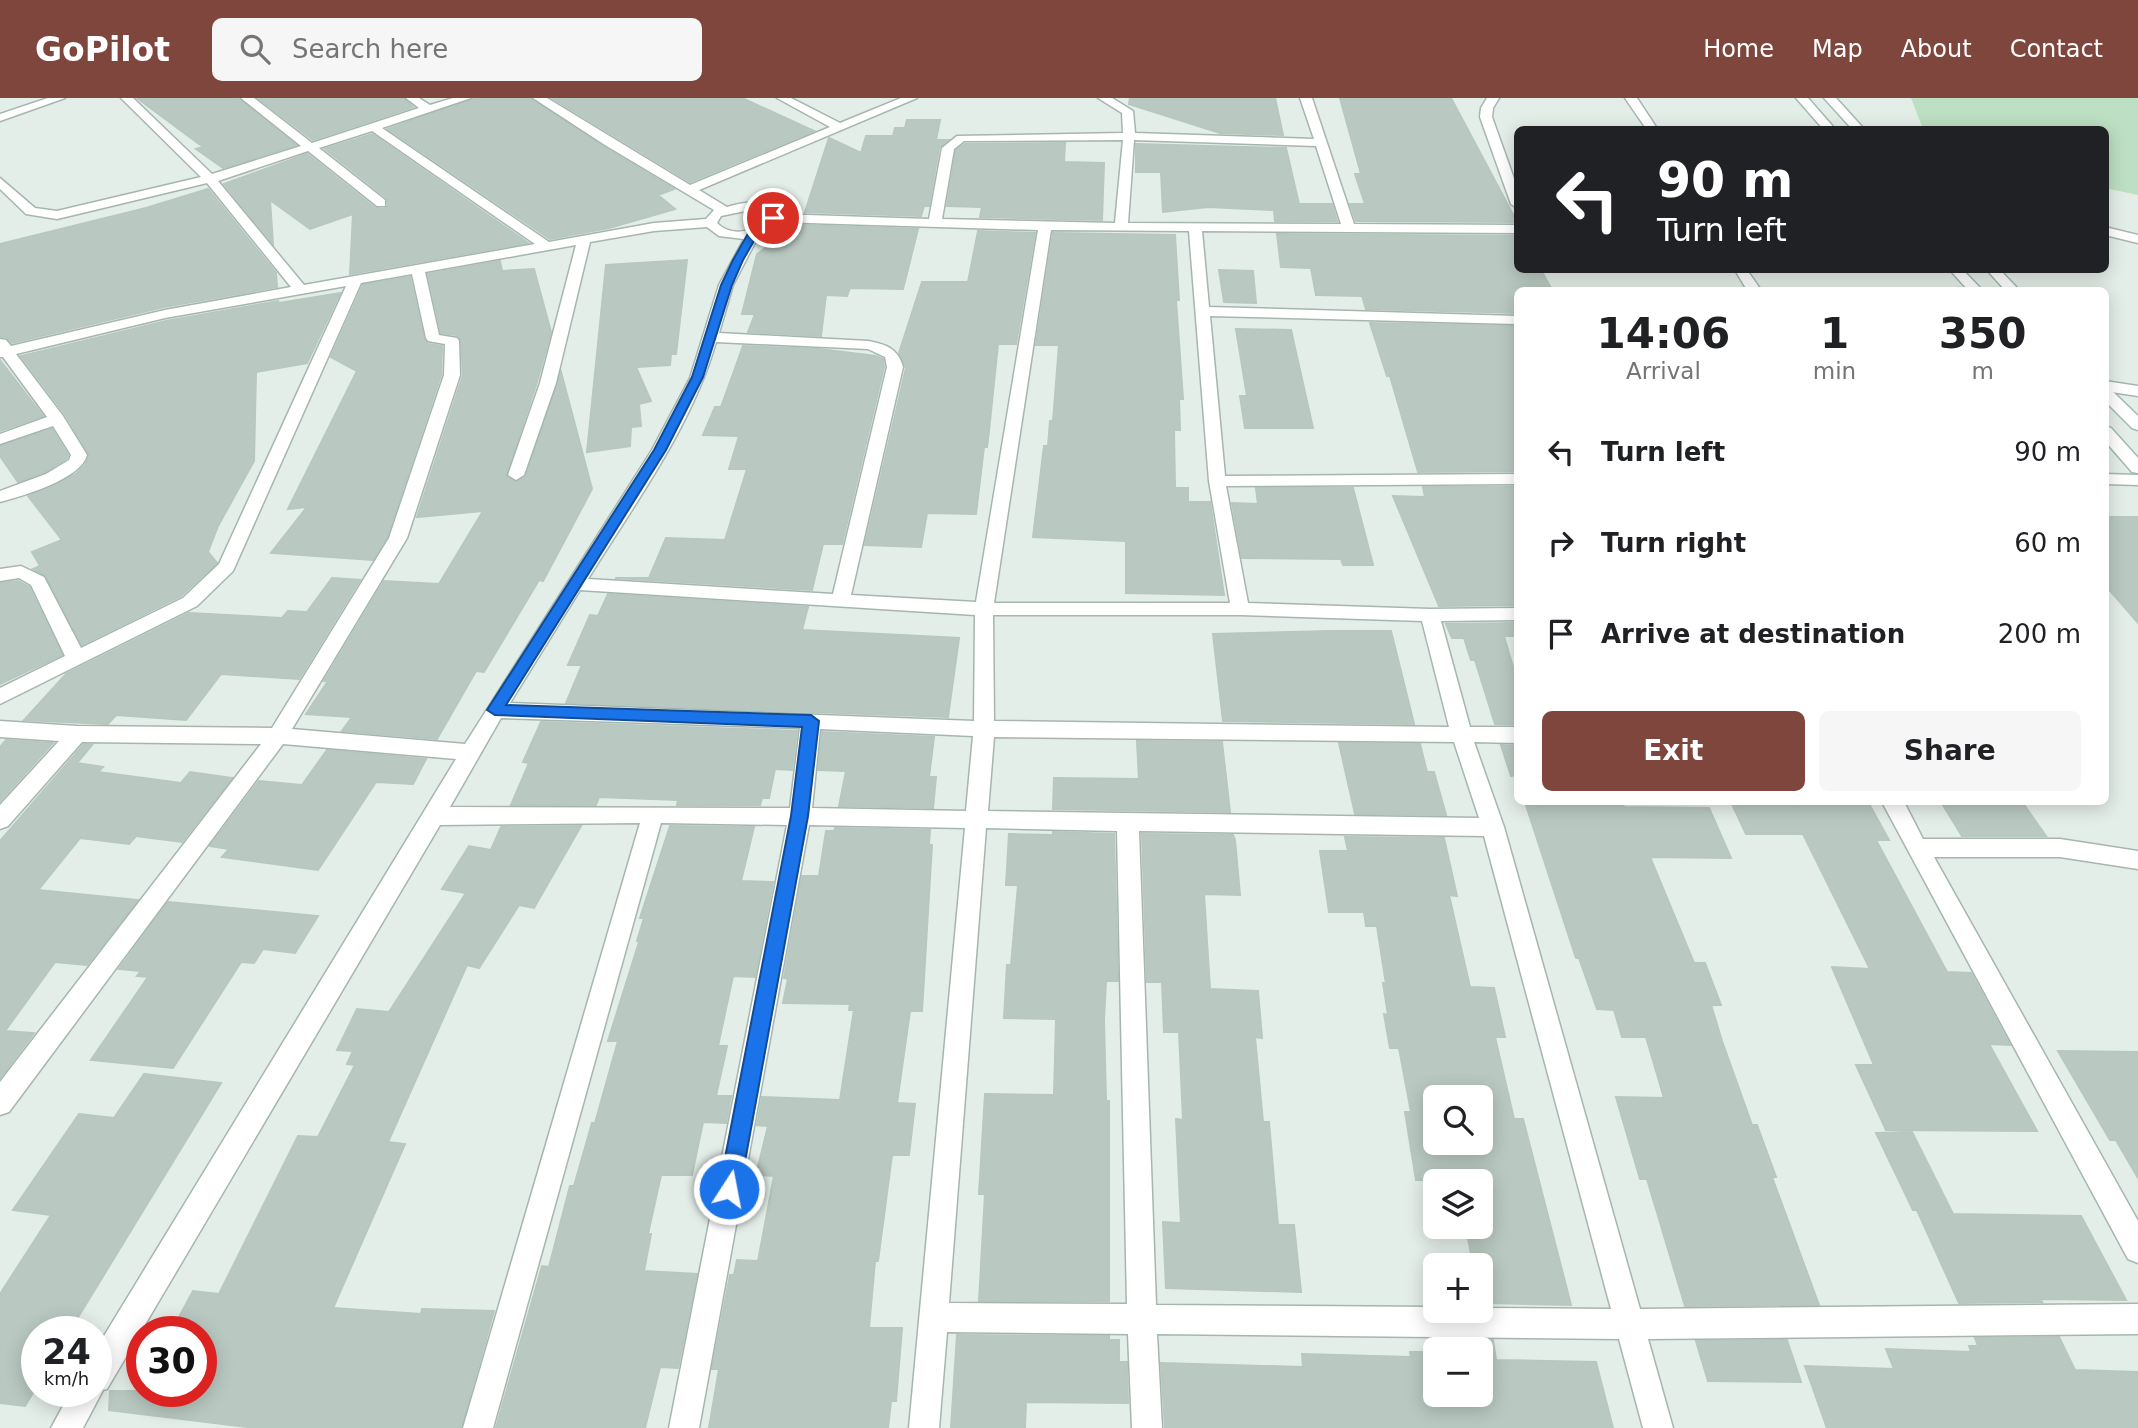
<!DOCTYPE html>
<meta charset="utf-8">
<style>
body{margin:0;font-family:"DejaVu Sans",sans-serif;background:#f6f6f6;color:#202124;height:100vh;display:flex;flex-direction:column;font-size:26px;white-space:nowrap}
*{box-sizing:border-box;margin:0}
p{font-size:23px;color:#757577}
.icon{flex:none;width:38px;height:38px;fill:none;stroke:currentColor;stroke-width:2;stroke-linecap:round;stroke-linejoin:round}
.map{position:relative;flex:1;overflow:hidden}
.details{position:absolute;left:1514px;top:189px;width:595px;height:518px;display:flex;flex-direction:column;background:#fff;border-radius:10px;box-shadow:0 4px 18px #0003}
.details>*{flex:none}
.guide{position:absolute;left:1514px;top:28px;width:595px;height:147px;border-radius:10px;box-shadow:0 4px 18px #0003;background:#202124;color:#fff;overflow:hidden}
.fabs{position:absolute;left:1423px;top:987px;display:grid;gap:14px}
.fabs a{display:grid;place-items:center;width:70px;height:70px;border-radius:10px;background:#fff;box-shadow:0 4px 18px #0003;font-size:35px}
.speed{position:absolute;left:21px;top:1218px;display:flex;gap:14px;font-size:35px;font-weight:700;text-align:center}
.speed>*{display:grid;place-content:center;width:91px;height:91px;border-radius:50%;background:#fff;box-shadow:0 4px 18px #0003;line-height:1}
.speed small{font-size:18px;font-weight:400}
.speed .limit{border:10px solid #d22;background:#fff;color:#111}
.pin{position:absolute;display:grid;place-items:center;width:60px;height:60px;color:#fff;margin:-30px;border:4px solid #fff;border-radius:50%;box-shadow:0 2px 7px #0007}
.me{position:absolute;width:77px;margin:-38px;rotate:11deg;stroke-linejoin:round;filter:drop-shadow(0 0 5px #0008)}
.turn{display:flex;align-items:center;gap:24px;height:147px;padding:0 28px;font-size:32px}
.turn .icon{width:91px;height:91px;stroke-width:2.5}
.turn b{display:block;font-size:49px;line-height:60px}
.eta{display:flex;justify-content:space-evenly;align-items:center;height:119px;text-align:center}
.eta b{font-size:42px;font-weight:700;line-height:49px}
.button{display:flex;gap:14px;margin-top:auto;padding:14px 28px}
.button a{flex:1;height:80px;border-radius:10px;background:#7f463d;color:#fff;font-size:28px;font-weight:700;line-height:80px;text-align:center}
.button a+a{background:#f6f6f6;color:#202124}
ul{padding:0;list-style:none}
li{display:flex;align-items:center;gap:21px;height:91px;padding:0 28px}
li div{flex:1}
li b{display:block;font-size:26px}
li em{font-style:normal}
header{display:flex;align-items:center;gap:42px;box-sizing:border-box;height:98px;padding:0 35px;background:#7f463d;color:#fff}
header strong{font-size:33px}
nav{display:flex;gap:38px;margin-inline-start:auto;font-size:24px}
.search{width:490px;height:63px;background:#f6f6f6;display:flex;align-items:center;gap:18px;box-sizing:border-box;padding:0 24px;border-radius:10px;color:#757577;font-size:26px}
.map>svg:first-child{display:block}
.green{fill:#bddfc3}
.building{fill:#b9c9c1;stroke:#b6c8bf;stroke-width:2;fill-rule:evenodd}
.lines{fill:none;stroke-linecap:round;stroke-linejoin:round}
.minor-casing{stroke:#a6b6af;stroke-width:3}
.secondary-casing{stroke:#a2baaf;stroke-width:3}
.minor{fill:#fff;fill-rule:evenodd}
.secondary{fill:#fff;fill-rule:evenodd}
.route{fill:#1a73e8;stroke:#114b97;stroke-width:2}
</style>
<header>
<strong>GoPilot</strong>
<div class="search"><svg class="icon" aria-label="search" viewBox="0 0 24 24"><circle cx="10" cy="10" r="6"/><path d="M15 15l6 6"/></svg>Search here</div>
<nav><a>Home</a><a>Map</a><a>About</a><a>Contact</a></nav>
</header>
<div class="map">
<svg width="2138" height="1330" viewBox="0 0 2138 1330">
<rect width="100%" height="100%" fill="#e4eee8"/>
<!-- green -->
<path class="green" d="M1911,0H2138V97L2105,90V32L1923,31Z"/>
<!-- building -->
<path class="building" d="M137,0H238L296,47L223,70L196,51L203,49Z
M258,0H403L413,9L313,42Z
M474,0H531L604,49L674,91L658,97L675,111L609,130L550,141L388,31Z
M552,0H742L814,33L690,84Z
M1130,0H1275L1283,37L1220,35L1129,6Z
M1340,0H1451L1517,124L1356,123L1350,106H1365L1355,76H1361Z
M907,22H940L936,42H948L939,50L929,108H924L921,118L805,114L829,40L861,55L866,38H893L895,30H905Z
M372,36L528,145L350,176L353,116L310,131L270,102L273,146L224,86L307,56L375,110L385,111L388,108L387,100L325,51Z
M1065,45L1064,64L1104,65L1102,122L980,119L982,109L947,108L956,52L965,46Z
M1136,46L1286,50L1299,106H1332L1337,123H1275L1274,112L1208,109L1163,114L1161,74H1136Z
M208,91L276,175L277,189L164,209L12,245L6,239H0V146L146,110Z
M797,127L918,131L903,191L850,190L847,198L826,197L821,238L748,234L755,216H742L757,156Z
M978,133L1035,135L1016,246H998L989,333L987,349H984L976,416L927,415L921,449L865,447L906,270L899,255L922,184H968Z
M1053,135L1175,137L1179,202H1176L1183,301H1179L1180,332H1174L1175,390H1188V404H1210L1224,497L1126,495V443L1033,439L1044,348H1048L1050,323H1053L1059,247H1036Z
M1277,136L1517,138V172H1541L1552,192H1517V215L1366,211L1362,198L1316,197L1311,170L1281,169Z
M687,162L676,256H671L670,267L636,269L651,303L639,306L641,328L631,329L630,348L587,354L606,167Z
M500,163L502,173L534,171L551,234L537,284L506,378L517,384L526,378L561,274L592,391L543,483L539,482L484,574L476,573L437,641L342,633L352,619L306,616L328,583H324L384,483L439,486L483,413L417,419L463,277L461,242L457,237L441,235L428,176Z
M1219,172L1253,173L1256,205L1224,204Z
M410,179L424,241L428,246L442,248L441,277L387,439L373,462L271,455L307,409L288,411L357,273L331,259L363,187Z
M340,195L307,265L256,274L254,363L218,428L208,454L217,465L181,498L82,547L46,478L33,471L40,468L32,454L62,442L28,398L76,376L85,367L89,356L65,316L21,258L166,223L278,203L279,205Z
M1370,225L1517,228V373L1418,374L1390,278H1387Z
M1236,231L1291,232L1313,330H1245L1240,298H1247Z
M743,248L819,251L876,258L883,261L884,269L842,446H823L812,492L615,480H649L666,440L725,442L747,371H729L739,338L703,337L715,309H721Z
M0,262L43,318L0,333Z
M52,331L68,357L67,360L45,374L18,384L0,358V348Z
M1423,389H1517V507L1439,508L1393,398L1425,399Z
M1256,390H1353L1373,467H1343L1341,461L1242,460L1232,405L1258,406Z
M2105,419H2138V525L2105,487Z
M332,480L360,482L299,581L221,576L186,622L116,617L108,626L24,622L66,576L189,515L282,520L288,513L307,514Z
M18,483L29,489L62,557L0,586V485Z
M608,496L808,509L802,532L959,540L948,619L566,605L582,567H568L590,517L598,518Z
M1517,525V538H1504L1517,583V626H1495L1475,562H1471L1464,540H1452L1446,526Z
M1330,533H1391L1414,626L1223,623L1213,536Z
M541,624L797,633L792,672L775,671L769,700H762L760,707H677L678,702L599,699L596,707H511L529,665L523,664Z
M822,634L934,639L929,679H936L933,710L839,708L846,673L818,672Z
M6,642L53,645L0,703V649Z
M1137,643L1222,644L1230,714L1053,711L1054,680L1139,681Z
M1339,645L1420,646L1427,674H1434L1446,717L1355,716Z
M83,647H92L77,665L103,669L98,674L181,685L190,674L232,680L182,744L136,738L129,746L80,740L38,792L138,802L87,867L55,864L5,933L34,935L0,980V743Z
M1501,647L1517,648V677L1511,678Z
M327,652L426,661L413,686L376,684L318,772L222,759L229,751L210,748L259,683L302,687Z
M1525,704H1622L1624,709L1709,710L1731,760L1650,759L1694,865H1705L1721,907H1711L1722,943L1752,1027H1757L1776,1079H1772L1819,1207L1685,1208L1647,1081H1640L1616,999L1664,1000L1646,939H1622L1614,912L1597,911L1579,860H1576Z
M1731,704H1868L1889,742H1876L1947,874L1971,875L2010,947L1989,946L2037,1033L1886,1032L1856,967H1874L1832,869L1870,871L1803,736H1746Z
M1941,704H2022L2046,738H1962Z
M581,728L534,810L519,807L479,870L467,867L388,1044L405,1046L333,1210L421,1216L422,1211L494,1213L461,1330H255L109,1312L110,1293H201V1234H171L193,1193L219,1196L298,1038L318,1039L355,967L347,966L353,953L337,952L357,911L389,914L466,795L442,791L469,748L491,752L501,729Z
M670,728L754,729L741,783L773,784L755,879L733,878L718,948H727L716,998H731L726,1025L703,1024L692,1077H661L648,1136H651L644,1173L697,1176L678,1270L660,1269L645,1330H496L542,1168L549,1169L570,1088H574L592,1025H595L618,943H608L639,844L637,843L644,820H640Z
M835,730L930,732L929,747H932L922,913H910L897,1005L915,1006L909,1057H892L878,1163H875L869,1230H902L896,1303H891L888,1330H709L719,1271H712L730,1177H734L737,1162L758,1163L774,1078L756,1077L768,1028L757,1027L762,999L840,1002L854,912H849L850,906L783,905L788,881L784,880L802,778H819L826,733H834Z
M1053,734L1114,736L1118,883H1106L1104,922L1106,1003H1109V1203H979L985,1096H979L985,996L1054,997L1056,921L1004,920L1007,867H1011L1018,787H1006L1009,736L1053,737Z
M1142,736L1233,737L1235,742L1240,797L1204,796L1210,891L1258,893L1262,940L1255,939L1263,1024H1269L1278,1127H1294L1301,1194L1166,1190L1163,1124L1181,1125L1176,1021L1183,1022L1179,934H1164L1162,884H1147Z
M1345,739L1444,740L1457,798L1449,797L1470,889L1494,890L1505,939H1495L1514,1021H1523L1571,1207L1485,1205L1486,1207H1480V1167H1473L1466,1129H1480V1083L1416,1082L1405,1014H1411L1399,950H1390L1384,916L1388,917L1383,885L1386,886L1377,828H1366L1364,814H1329L1320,753H1348ZM1435,999H1480V1045H1435Z
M168,804L318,818L295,855L263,851L254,865L241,864L173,970L91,962L148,879L137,878L141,873L119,871Z
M2058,953L2138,954V1080L2116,1042H2110Z
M144,976L221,985L69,1234H37V1288L25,1308L0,1305V1196L51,1117L13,1112L79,1016L114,1020Z
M1912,1034L1953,1116L2081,1118L2126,1202L2040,1201L2042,1204L1959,1205L1917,1112H1913L1876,1035Z
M957,1237L1109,1238V1242H1119V1264H1127L1128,1305L1026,1304L1025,1330H951Z
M2059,1239L2075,1272L2138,1274V1330H1827L1805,1268L1894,1271L1886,1251L1971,1254L1969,1248H1978L1975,1240Z
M1444,1242H1493L1496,1262L1596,1264L1613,1330H1165L1161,1265L1303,1269L1302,1256L1411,1259L1410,1254H1435V1297H1480V1251H1446Z
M1787,1242L1801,1284L1708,1283L1696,1243Z"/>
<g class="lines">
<defs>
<path id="minor" d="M48,0H65L0,23V16Z
M121,0H133L212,76L301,48L241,0H254L312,45L419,10L406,0H419L430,7L453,0H471L382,30L549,144L654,125L706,121L714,112L605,47L533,0H547L690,87L830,29L777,0H791L840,25L901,0H917L699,92L727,109C745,104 765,100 777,116L929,121L942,50L957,38L1123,35L1122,15L1098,0H1112L1133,13L1135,35L1314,41L1300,0H1312L1354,126L1517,127V135L1202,133L1209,209L1517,218V226L1210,218L1225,378L1517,376V386L1226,388L1248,505L1430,511L1517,510V522L1441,523L1470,629H1517V645L1474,644L1504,729L1640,1211L2138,1206V1236L1648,1241L1673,1330H1643L1619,1241L1157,1236L1162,1330H1132L1128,1236L947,1234L939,1330H909L965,730L809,727L699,1330H669L787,727L661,725L493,1330H463L640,725L440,727L107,1291L103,1292L83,1330H51L71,1293H96V1251L456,661L283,646L9,1014L0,1017V984L261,646L82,644L8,728L0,731V707L59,643L0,639V623L77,628L272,630L389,440L444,277L445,246L428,243L426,240L412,176L361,185L233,473L197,508L0,606V590L65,558L31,487L19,480L0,483V471L21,468L44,479L81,550L183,500L219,466L346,188L165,220L16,256L63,318L87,357C81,381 23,398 0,404V393L46,376L69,362L71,357L53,328L0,346V336L47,319L3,259H0V241L6,242L11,248L165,212L291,189L207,85L57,121L26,116L0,91V80L35,110L57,113L201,79ZM372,33L535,146L304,187L218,83L308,53L377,108H385V102L319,50ZM1123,42L1115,125L942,121L954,51L964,43ZM1134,42L1316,48L1341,126L1128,125ZM750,112L761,114L767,120C754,135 731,139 717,125L721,118ZM777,124L1038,132L976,504L851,497L903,269C898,250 885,246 868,243L719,235L733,187L759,137ZM707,129L719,138L744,141L719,187L690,280L652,352L465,646L292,631L407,440L460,277L459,243L457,240L439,237L425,174L576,147L540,285L508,377L516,382L524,377L556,285L590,144L654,133ZM1051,132L1189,133L1209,383L1230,505H994ZM716,244L868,251L885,259L887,269L833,496L588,481C635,405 691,330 716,244ZM580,492L975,517L974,623L510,605ZM993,517H1240L1422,523L1449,629L994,623ZM501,620L800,630L790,710L450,709ZM820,631L973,638L966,713L812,710ZM994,639L1454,644L1479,720L988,713ZM986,730L1117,733L1127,1206L949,1205ZM1139,733L1484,738L1611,1211L1480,1210V1213H1435V1209L1156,1207Z
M1487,0H1499L1493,10L1492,19L1517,89V110L1511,106L1480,19L1481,10Z
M1625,0H1637L1658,32H1647Z
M2105,129L2138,137V145L2105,137Z
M1735,172H1747L1761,192H1747Z
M2105,283L2138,288V298L2105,293Z
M2105,376L2138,377V387L2105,386Z
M1882,704H1904L1923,741H2060L2138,753V771L2060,759H1934L2138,1123V1165L2128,1161Z"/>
<path id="secondary" d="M1796,0H1808L1836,32H1824Z
M1824,0H1836L1865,32H1853Z
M1950,172H1963L1982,192H1968Z
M1987,172H2000L2019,192H2005Z
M2105,289L2110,291L2138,318V332L2132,330L2105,303Z
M2105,328L2111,330L2138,360V375L2132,374L2105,343Z"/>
</defs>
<!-- minor casing -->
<use href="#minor" class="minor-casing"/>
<!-- secondary casing -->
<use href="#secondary" class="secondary-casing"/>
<!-- minor -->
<use href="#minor" class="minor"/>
<!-- secondary -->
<use href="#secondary" class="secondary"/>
</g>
<!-- route -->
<path class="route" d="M773,117L778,120L771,131L758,136L743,162L732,187L703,279L666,352L506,607L811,617L819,623L808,718L740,1091L737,1098L729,1101L722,1098L719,1091L791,718L802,629L495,617L487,612L654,352L692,279L721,187L733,162L750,132L764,127Z"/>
</svg>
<div class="fabs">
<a><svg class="icon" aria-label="search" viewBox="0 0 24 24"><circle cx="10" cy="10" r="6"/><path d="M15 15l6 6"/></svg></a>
<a><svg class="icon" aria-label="layers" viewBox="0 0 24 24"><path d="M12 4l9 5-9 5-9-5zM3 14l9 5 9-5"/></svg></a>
<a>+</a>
<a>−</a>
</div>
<div class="speed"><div>24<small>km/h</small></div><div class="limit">30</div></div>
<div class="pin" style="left:773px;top:120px;background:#d93025"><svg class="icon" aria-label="arrive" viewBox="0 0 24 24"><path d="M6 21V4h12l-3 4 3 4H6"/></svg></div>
<svg class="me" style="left:729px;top:1091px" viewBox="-20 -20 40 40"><circle r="17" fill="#1a73e8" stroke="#fff" stroke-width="3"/><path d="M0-11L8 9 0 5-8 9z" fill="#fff"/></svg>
<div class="guide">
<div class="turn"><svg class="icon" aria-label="left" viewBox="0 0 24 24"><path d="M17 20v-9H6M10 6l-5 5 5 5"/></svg><div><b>90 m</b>Turn left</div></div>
</div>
<section class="details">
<div class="eta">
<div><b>14:06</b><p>Arrival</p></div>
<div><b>1</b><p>min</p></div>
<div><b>350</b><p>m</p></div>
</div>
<ul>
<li><svg class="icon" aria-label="left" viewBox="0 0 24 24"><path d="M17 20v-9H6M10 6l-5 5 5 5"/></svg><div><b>Turn left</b></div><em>90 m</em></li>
<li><svg class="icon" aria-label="right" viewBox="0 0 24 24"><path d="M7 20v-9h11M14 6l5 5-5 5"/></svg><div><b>Turn right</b></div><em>60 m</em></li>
<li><svg class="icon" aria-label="arrive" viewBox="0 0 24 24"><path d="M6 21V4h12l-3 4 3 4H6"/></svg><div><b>Arrive at destination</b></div><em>200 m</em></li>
</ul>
<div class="button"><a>Exit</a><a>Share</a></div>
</section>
</div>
